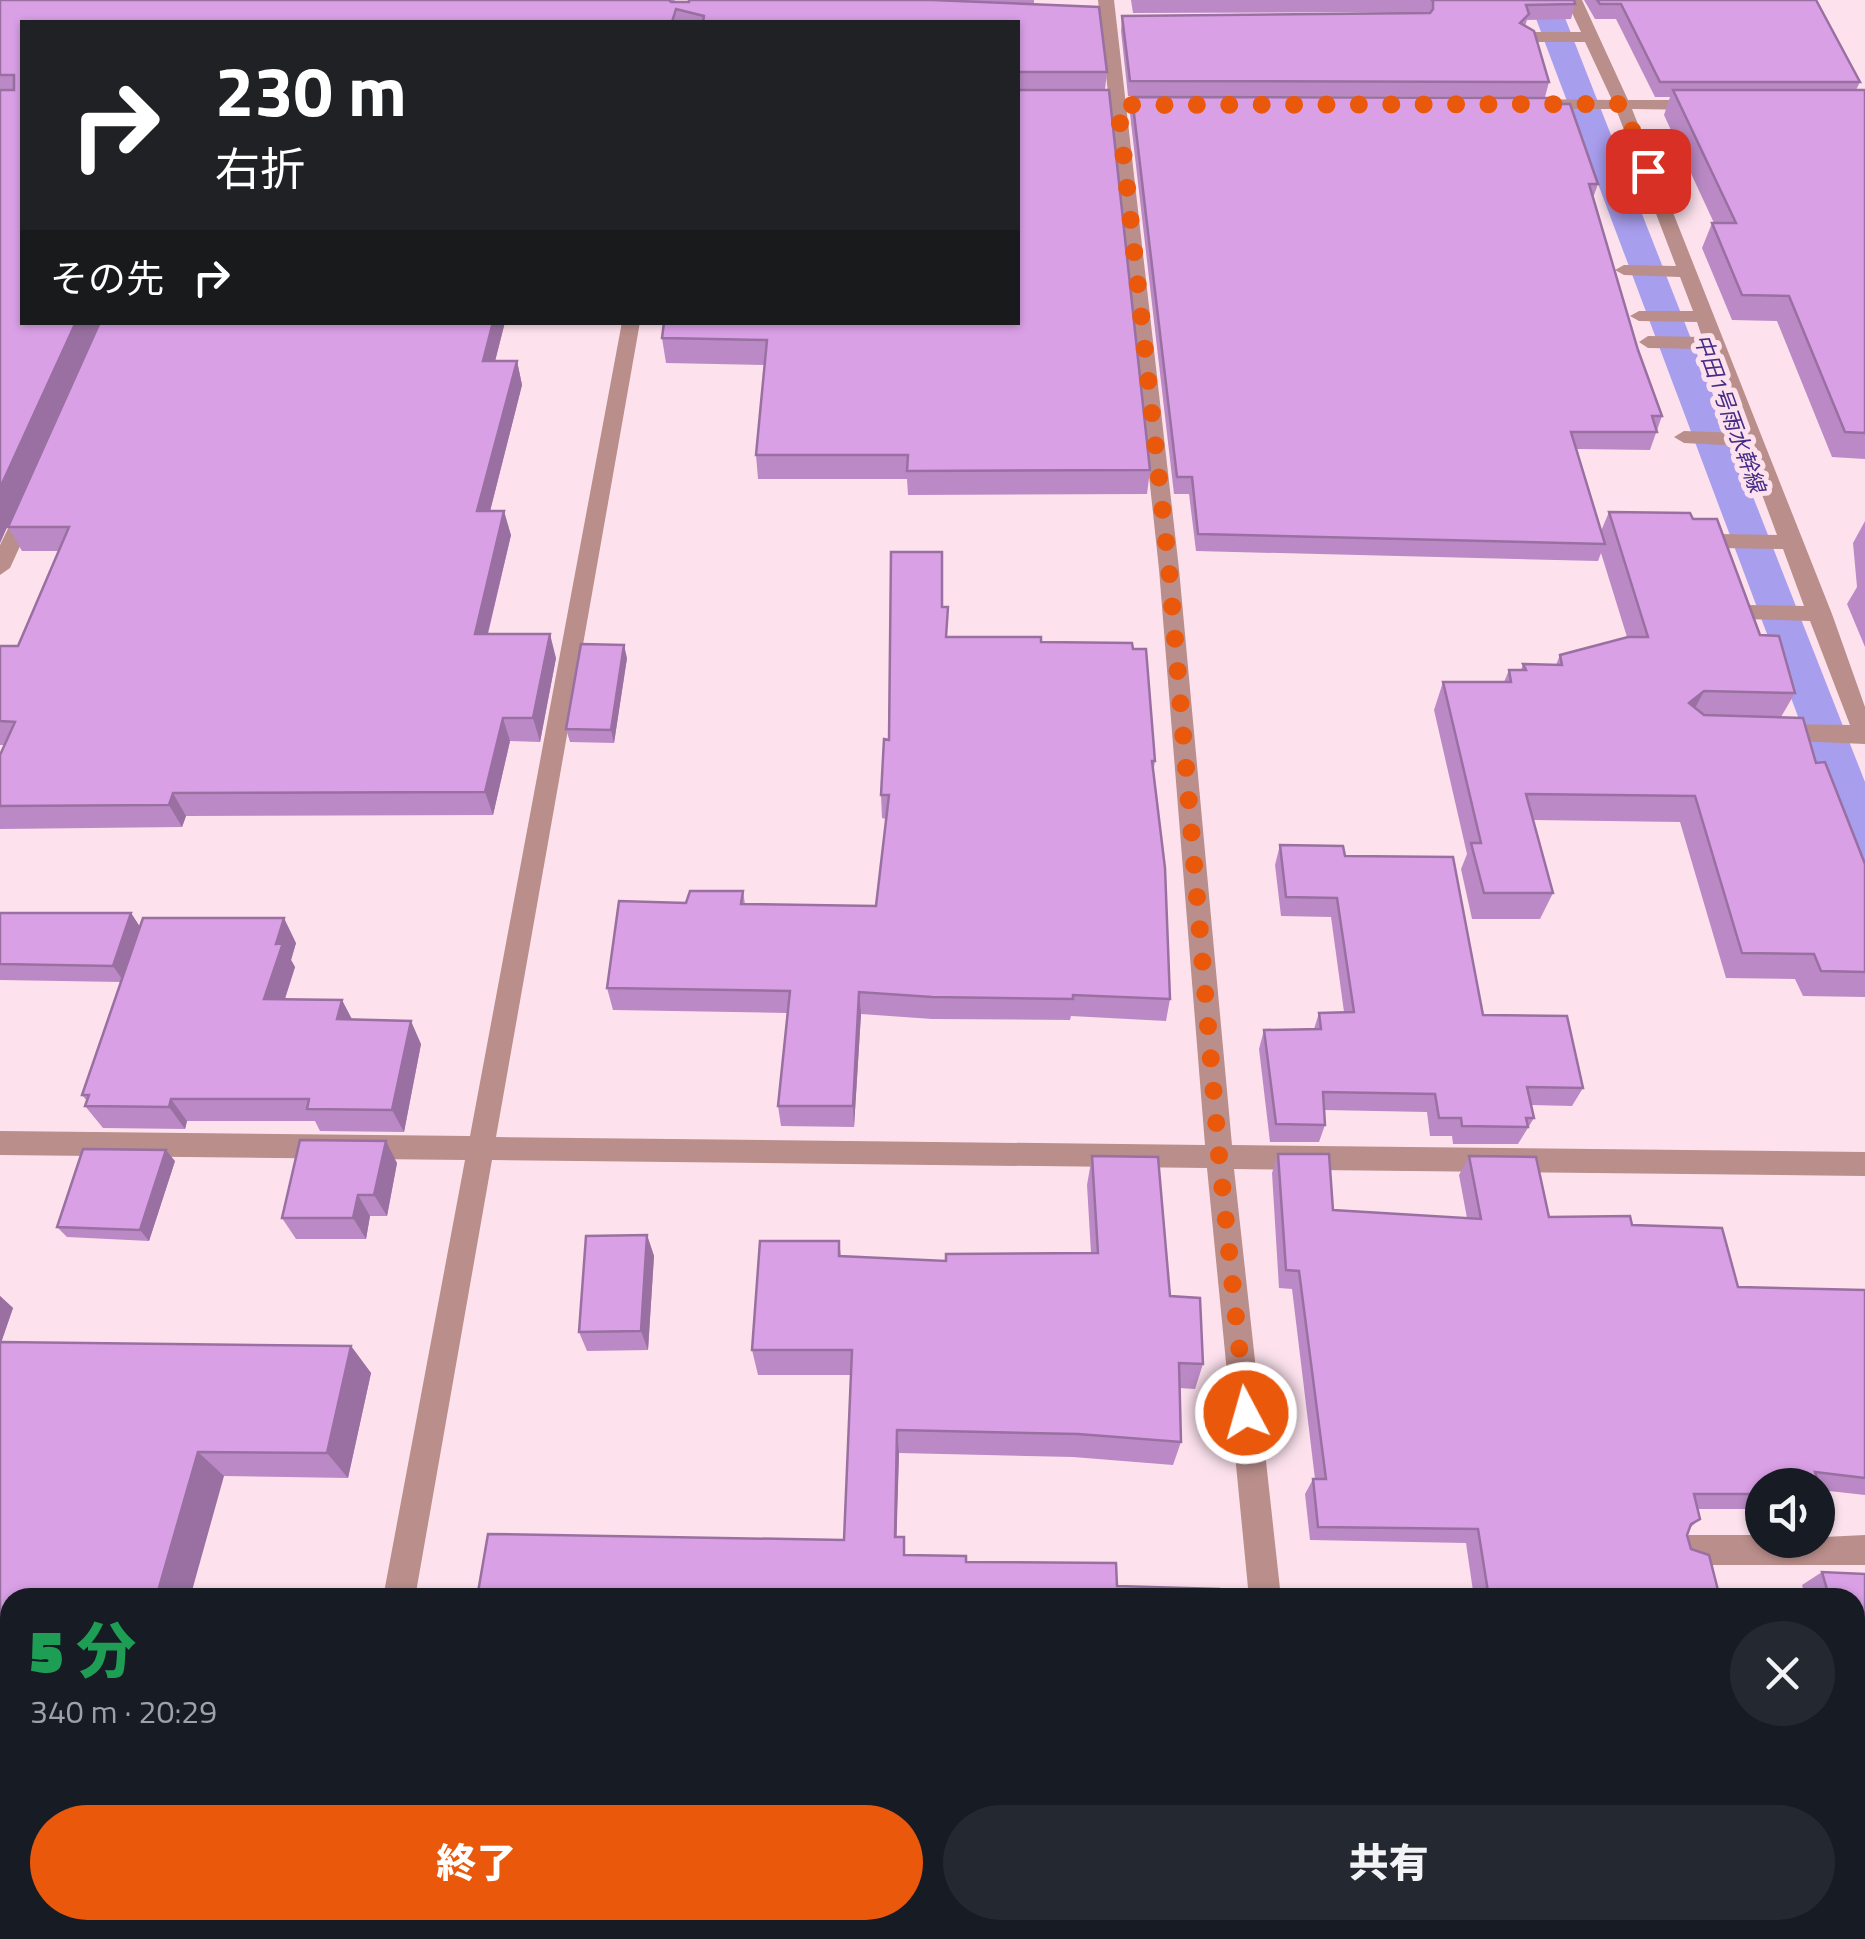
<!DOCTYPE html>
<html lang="ja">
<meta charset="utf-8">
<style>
body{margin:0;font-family:"Titillium Web","Noto Sans JP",sans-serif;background:#242831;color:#f1f3f6;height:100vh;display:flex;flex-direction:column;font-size:38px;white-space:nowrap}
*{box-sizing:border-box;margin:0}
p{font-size:32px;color:#9ea1a6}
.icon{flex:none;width:55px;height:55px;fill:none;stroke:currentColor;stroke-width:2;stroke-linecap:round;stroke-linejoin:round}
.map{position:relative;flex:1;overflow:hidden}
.side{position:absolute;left:0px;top:1588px;width:1865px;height:352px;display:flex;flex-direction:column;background:#171b24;border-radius:30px 30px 0 0;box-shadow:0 2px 8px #0004}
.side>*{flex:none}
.banner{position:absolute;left:20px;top:20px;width:1000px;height:305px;border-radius:0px;box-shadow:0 2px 8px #0004;background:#202124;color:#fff;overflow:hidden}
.fabs{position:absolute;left:1745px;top:1468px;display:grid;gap:20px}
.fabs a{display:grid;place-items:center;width:90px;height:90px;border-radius:50%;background:#171b24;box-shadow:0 2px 8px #0004;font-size:50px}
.pin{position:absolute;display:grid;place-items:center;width:85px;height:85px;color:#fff;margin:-42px;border-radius:20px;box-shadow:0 5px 15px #0006}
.me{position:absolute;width:110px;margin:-55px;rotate:354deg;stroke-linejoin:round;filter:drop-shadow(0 0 8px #0008)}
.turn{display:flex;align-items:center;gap:35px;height:210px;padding:0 30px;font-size:45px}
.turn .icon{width:130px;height:130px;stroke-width:2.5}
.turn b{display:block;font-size:70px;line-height:85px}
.then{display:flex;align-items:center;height:95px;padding:0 30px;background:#0003;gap:20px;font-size:38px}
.round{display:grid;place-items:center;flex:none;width:105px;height:105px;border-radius:52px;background:#242831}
.overview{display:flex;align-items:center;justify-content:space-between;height:170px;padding:0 30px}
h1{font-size:60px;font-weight:800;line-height:75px;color:#1e9e55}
.action{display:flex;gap:20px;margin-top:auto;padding:20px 30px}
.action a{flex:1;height:115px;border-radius:60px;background:#ea580c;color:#fff;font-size:40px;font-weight:800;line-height:115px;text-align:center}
.action a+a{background:#242831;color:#f1f3f6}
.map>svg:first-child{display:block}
.water{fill:#a89eee}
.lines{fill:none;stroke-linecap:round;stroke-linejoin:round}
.service{fill:#b98e8b;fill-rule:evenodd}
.minor{fill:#b98e8b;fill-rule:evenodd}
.wall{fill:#bb8ac6}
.shaded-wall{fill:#9970a1}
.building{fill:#daa0e6;stroke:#9970a1;stroke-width:2.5}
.route{stroke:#ea580c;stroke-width:18;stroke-dasharray:0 32.4}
.labels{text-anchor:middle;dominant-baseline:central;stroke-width:10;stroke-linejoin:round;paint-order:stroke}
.far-water-label{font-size:22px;font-style:italic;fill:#442c88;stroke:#fde2ed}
</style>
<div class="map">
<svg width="1865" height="1939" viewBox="0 0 1865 1939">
<rect width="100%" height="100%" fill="#fde2ed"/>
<!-- water -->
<path class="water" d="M1529,0H1558L1865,782V895Z"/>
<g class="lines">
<!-- service -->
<path class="service" d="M1689,1535H1762V1540L1865,1535V1565H1689L1678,1561L1674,1550L1678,1539Z"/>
<!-- minor -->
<path class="minor" d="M1098,0H1114L1179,569L1232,1145L1865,1152V1176L1234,1169L1281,1598H1249L1207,1168L492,1160L415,1598H383L465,1160L0,1155V1131L470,1136L622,322H640L496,1137L1205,1145L1159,569Z
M1566,0H1582L1628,100H1702L1710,105L1702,110L1632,109L1832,614L1865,707V744L1774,740L1763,732L1774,724L1850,725L1810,621L1745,619L1734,612L1745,605L1804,606L1783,549L1719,548L1709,541L1719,534L1777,535L1744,446L1684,443L1674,437L1684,431L1739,433L1707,349L1648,348L1639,342L1648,336L1702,337L1697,322L1639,321L1630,316L1639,311H1693L1680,277L1624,275L1615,270L1624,265L1676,266L1616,109H1522L1514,104L1522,99L1612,100L1585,42H1527L1519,37L1527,32H1581Z
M27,502L37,509L10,568L0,575V545L20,504Z
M320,1930H354L352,1939H318Z
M1282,1930H1316L1318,1939H1282Z"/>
</g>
<!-- wall -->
<path class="wall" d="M0,0H675L674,2H689V0H1034V5L1107,72L1105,90L1150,470L1147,494L908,495L907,479H758L756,455L765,365L666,363L662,338L1018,322V22H22V322H99L0,543Z
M1131,0H1574L1575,4L1571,19L1527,20L1525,26L1549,82L1545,97L1128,96L1121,31L1122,16L1421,12L1133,13Z
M1584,0H1816L1860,82L1856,90H1865V459L1832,457L1777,321L1732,320L1702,248L1712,223H1714L1664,115L1670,97H1655L1616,19H1595Z
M1132,97L1557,104L1598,184L1593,198L1638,350L1662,416L1650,450L1576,449L1601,531L1609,512L1760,635L1795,693L1781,717L1816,763L1865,864V997L1803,996L1795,979L1726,978L1680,822L1533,820L1553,893L1540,919H1472L1461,869L1467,854L1434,710L1443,682H1504L1509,670H1521L1523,664L1556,665L1560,655L1627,637L1601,553L1598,561L1196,551L1189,494H1174L1130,114Z
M100,322H505L495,361H517L522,385L490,511L511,535L488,634L556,658L540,742L510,741L493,815L186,816L182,827L0,829V755L5,745H0V646H18L59,551H22L8,527Z
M1865,521V647L1847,604L1857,587L1853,543Z
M942,607L947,637L1041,642L1155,761L1153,774L1170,999L1166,1021L1071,1016L1070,1020L932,1019L861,1014L854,1127L781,1126L778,1106L787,1013L613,1010L607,988L686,903L743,891L745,904L876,906L886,819L882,818L881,795L889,740Z
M627,658L614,743L570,742L566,729Z
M1280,845L1345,856L1483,1015L1583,1088L1572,1106L1531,1105L1534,1118L1518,1144H1453L1452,1136H1430L1427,1112L1324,1110L1325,1125L1319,1142H1270L1259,1049L1264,1030L1314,1029L1319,1013L1344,1012L1331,917L1281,916L1275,865Z
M0,913H131L140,927L296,943L291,960L295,967L285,999L352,1019L421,1044L404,1132L320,1131L315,1121H187L185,1129L103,1128L85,1106L87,1101L82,1095L121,982L0,980Z
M1278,1154L1333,1210L1467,1218L1459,1175L1469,1156L1549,1217L1632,1225L1738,1287L1865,1290V1495L1820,1490L1822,1495L1818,1498V1485H1762V1509H1698L1700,1519L1690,1528L1687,1535L1691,1549L1718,1590L1804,1592L1802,1585L1822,1572L1865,1574V1824H1861L1863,1830L1855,1832V1598H1474L1466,1543L1310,1540L1305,1494L1313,1479H1315L1292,1289L1279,1288L1272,1173Z
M1092,1156L1170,1296L1203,1364L1195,1389L1179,1388L1181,1442L1173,1465L1073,1457L899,1453L896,1537L905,1555L966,1562L1117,1586L477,1598L844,1540L851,1375H758L752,1350L839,1241L841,1256L946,1261L1091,1253L1087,1185Z
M175,1161L149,1241L67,1237L57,1227Z
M397,1163L387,1216H370L366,1239H296L282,1218Z
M647,1235L654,1256L648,1350L587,1351L579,1332Z
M0,1296L13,1308L1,1342L351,1346L371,1373L348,1478L224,1476L10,1598V1857H0Z
M1353,1930H1800L1803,1939H1354Z"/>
<!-- shaded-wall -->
<path class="shaded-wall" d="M76,322H99L0,543V488Z
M493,322H505L489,385L483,361Z
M517,361L522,385L484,535L477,511Z
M504,511L511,535L482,657L475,634Z
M550,634L556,658L540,742L533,718Z
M624,645L627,658L614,743L611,730Z
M1704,691L1690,718L1689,703Z
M503,718L510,741L493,815L485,792Z
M173,793L186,816L182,827L169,805Z
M131,913L142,930L124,982L113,966Z
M284,918L296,943L291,960L295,967L277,1023L264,999L276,944Z
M859,992L861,1014L854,1127L853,1106Z
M342,1000L354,1023L337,1019Z
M411,1021L421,1044L404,1132L392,1110Z
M171,1099L187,1121L185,1129L169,1107Z
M386,1141L397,1163L387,1216L374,1195Z
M166,1150L175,1161L149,1241L140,1230Z
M358,1195L370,1216L366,1239L353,1218Z
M647,1235L654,1256L648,1350L641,1331Z
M0,1296L13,1308L0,1346Z
M351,1346L371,1373L348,1478L327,1453Z
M897,1430L899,1453L896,1557L895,1537Z
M198,1452L224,1476L190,1598H156Z
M818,1930H822V1939H817Z"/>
<!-- building -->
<path class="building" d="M0,0H669L671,2H689V0H932L1099,7L1107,72H1019L1018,78V22H703L704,16L676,9L672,22H22V322H76L0,488V90H14V75H0Z
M1431,0H1574L1575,4L1526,5L1529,14L1520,23L1534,31L1549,82L1130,81L1122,16L1430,13L1433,9V1Z
M1597,0H1816L1860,82H1660L1621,4H1600Z
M1018,88L1019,90H1109L1150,470L907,471L908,455H756L767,340L662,338L664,322H1018Z
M1673,90H1865V433L1845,432L1789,296L1742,295L1712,223H1736Z
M1132,97L1555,98L1557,104H1570L1598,184H1589L1638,350L1662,416H1652L1657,432H1571L1605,544L1198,534L1192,477H1177Z
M100,322H493L483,361H517L477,511H504L475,634H550L533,718H503L485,792L173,793L169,805L0,806V755L15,722L0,721V646H18L69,527H8Z
M1609,512L1690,513L1693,519H1717L1760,635L1779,636L1795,693L1704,691L1689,703L1704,715L1803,718L1816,763L1825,762L1865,864V972L1821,971L1814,954L1742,953L1695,796L1526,794L1553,893H1484L1471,843H1481L1443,682H1511L1509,670H1526L1523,664L1562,665L1560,655L1628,637H1648Z
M891,552H942V607H948L946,637H1041V642L1132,643L1133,649H1146L1155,761H1152L1165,868L1170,999L1073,995V999L932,997L859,992L853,1106H778L790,991L607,988L619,901L686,903L690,891H743L741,904L876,906L889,795H881L884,739L889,740Z
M581,644L624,645L611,730L566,729Z
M1280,845L1343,846L1345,856L1453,857L1483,1015L1567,1016L1583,1088L1527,1087L1534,1118H1526L1528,1127L1462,1126L1461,1118H1439L1435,1094L1323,1092L1325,1125L1276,1124L1264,1030L1321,1029L1319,1013L1354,1012L1337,898L1286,897Z
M0,913H131L113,966L0,964Z
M143,918H284L276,944L283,943L264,999L342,1000L337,1019L411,1021L392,1110L307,1109L309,1099H171L169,1107L85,1106L89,1095H82Z
M300,1140L386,1141L374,1195H358L353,1218H282Z
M83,1149L166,1150L140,1230L57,1227Z
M1278,1154H1329L1333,1210L1481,1219L1469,1156L1536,1157L1549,1217L1630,1216L1632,1225L1722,1228L1738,1287L1865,1290V1478L1815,1472L1822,1495H1818V1485H1762V1494H1694L1700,1519L1691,1524L1687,1535L1691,1549L1709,1555L1718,1590L1828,1593L1822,1572L1865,1574V1815H1859L1863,1830H1855V1598H1489L1478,1529L1318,1527L1313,1479H1326L1299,1271L1286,1270Z
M1092,1156L1158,1157L1170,1296L1200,1298L1203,1364L1179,1363L1181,1442L1078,1434L897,1430L895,1537H904V1555L966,1556V1562L1116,1563L1117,1586L1219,1589L1220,1598H477L488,1534L844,1540L852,1350H752L760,1241H839V1256L946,1261V1254L1098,1253Z
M647,1235L641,1331L579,1332L586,1236Z
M0,1342L351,1346L327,1453L198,1452L156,1598H10L9,1846H0Z
M526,1930H818L817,1939H525Z
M1368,1930H1800L1803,1939H1369Z"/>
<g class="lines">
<!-- route -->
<path class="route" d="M1246,1413L1219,1155L1169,569L1118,105L1622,104L1648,171"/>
</g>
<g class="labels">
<!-- far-water labels -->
<g class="far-water-label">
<text transform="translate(1730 413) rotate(70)">中田1号雨水幹線</text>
</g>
</g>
</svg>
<div class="fabs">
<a><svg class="icon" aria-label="sound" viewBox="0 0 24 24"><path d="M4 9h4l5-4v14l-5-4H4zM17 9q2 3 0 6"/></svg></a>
</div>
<div class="pin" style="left:1648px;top:171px;background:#d93025"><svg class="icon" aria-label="arrive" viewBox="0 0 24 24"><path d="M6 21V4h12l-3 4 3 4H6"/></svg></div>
<svg class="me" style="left:1246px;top:1413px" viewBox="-20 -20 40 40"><circle r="17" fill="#ea580c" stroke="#fff" stroke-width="3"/><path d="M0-11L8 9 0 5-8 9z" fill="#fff"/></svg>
<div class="banner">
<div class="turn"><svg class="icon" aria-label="right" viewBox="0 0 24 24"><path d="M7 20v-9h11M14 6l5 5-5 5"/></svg><div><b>230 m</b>右折</div></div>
<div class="then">その先<svg class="icon" aria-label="right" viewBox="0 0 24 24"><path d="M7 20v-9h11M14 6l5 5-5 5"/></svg></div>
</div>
<section class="side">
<div class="overview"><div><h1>5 分</h1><p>340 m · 20:29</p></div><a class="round"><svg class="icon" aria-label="close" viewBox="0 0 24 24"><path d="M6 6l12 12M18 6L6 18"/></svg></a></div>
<div class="action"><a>終了</a><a>共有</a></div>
</section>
</div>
